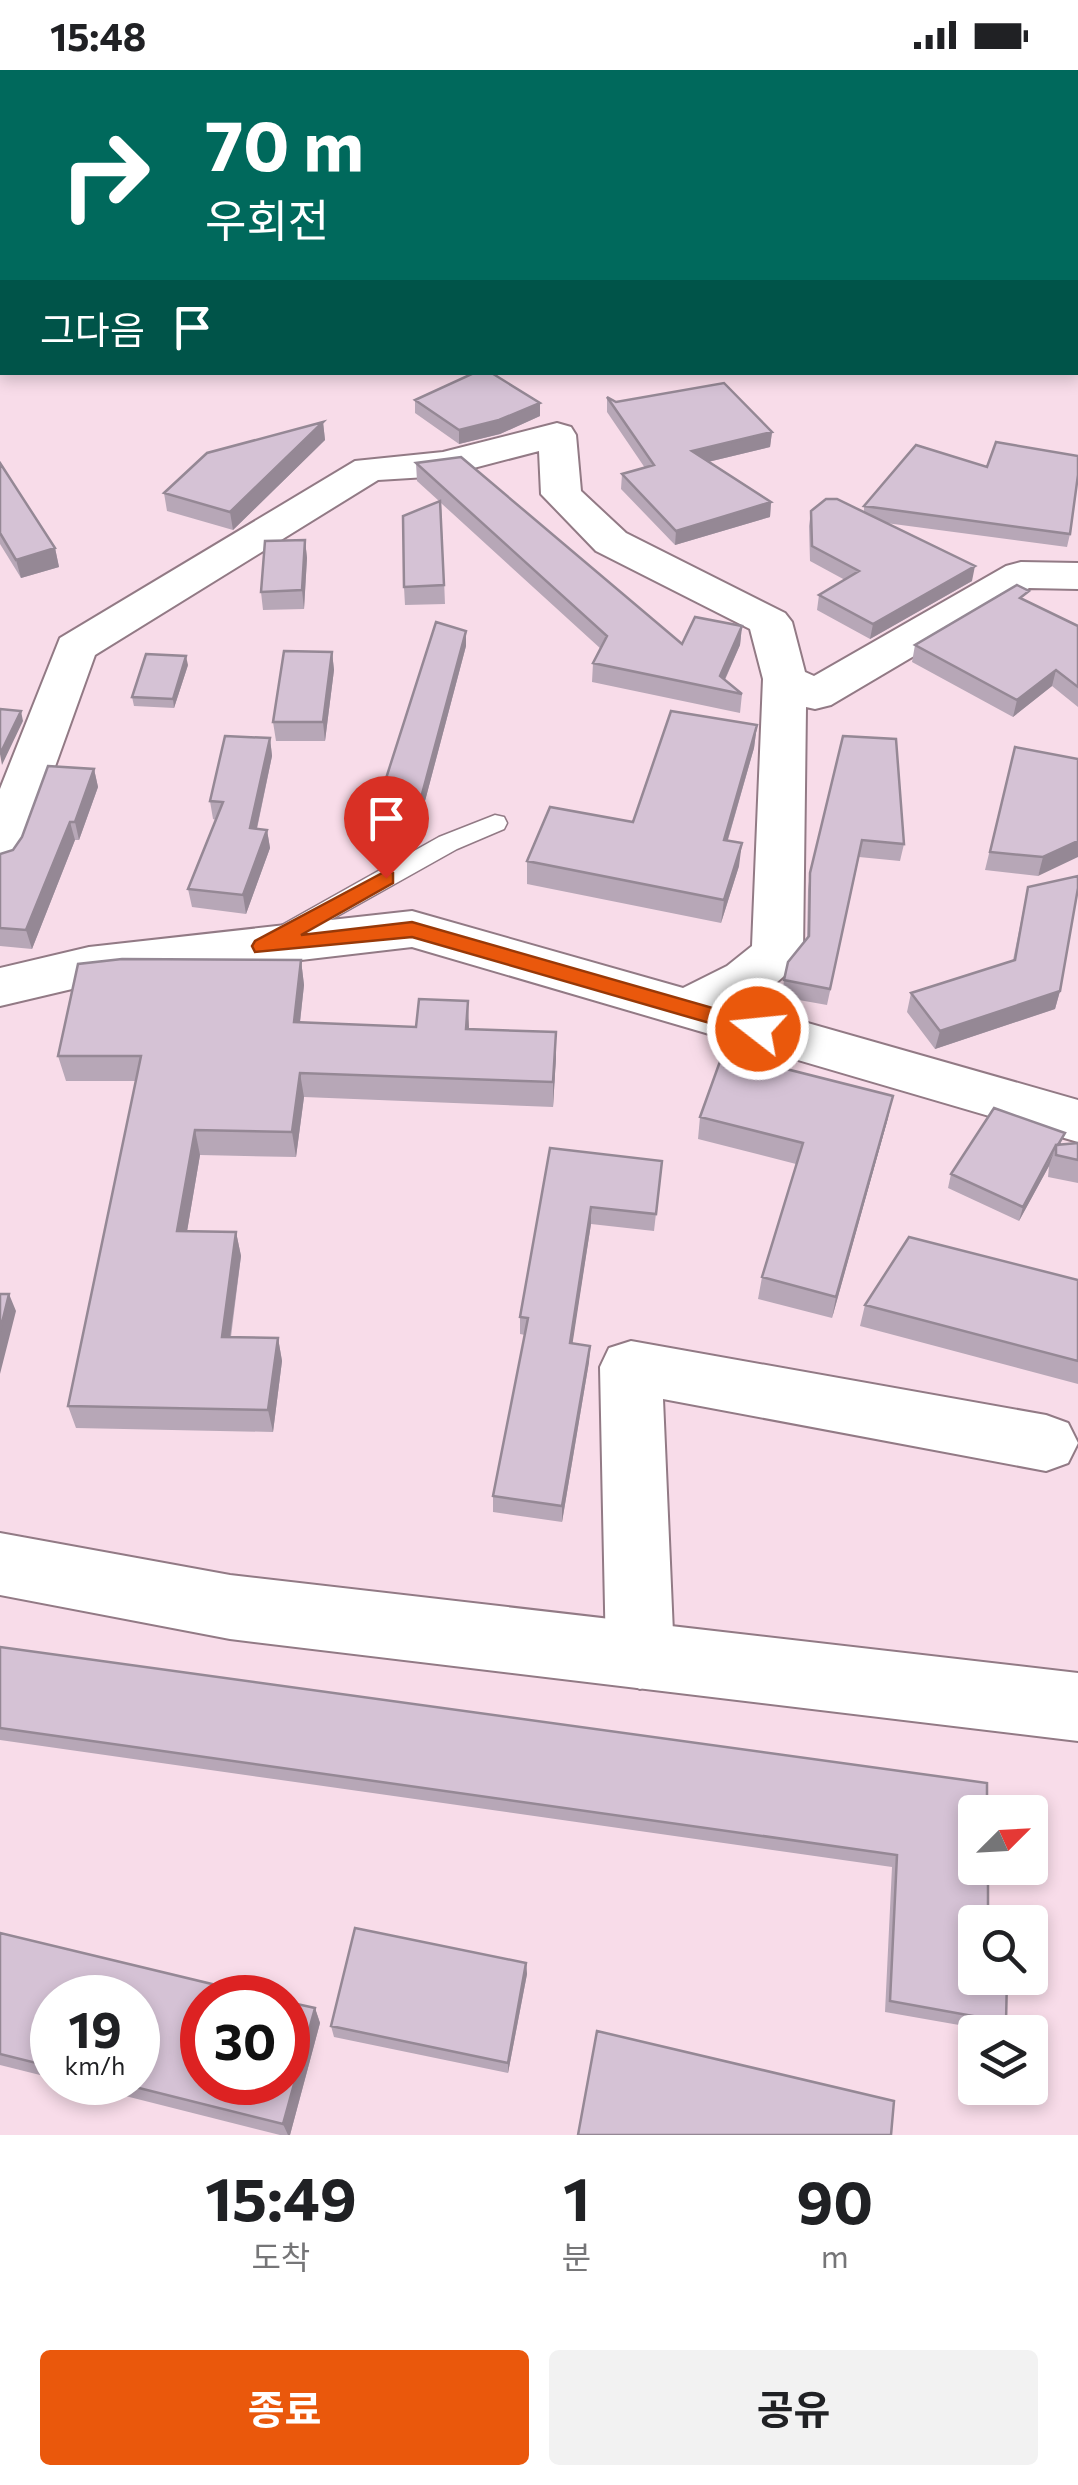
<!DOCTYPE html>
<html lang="ko">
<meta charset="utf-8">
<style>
body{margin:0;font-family:Commissioner,"Noto Sans KR",sans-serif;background:#f2f2f2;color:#202124;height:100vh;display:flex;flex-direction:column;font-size:38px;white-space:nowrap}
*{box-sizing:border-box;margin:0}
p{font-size:32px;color:#757577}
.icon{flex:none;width:55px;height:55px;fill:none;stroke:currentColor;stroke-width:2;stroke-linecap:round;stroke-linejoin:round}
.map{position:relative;height:2065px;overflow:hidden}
.sheet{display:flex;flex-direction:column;background:#fff;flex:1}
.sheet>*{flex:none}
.top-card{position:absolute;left:0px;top:0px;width:1080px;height:305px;box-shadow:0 5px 15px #0003;background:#00695c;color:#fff;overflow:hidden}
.needle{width:65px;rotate:66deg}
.controls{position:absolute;left:958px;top:1725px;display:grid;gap:20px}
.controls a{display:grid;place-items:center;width:90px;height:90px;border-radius:10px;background:#fff;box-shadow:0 5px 15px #0003;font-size:50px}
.speed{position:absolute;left:30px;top:1905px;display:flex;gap:20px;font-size:50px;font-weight:700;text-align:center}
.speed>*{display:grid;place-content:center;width:130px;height:130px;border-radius:50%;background:#fff;box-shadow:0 5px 15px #0003;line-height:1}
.speed small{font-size:25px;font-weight:400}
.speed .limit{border:15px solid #d22;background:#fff;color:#111}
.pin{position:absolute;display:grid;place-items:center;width:85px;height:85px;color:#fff;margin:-102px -42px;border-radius:50% 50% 50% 0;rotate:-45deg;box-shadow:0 0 10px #0007}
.pin .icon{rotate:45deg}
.me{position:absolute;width:110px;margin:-55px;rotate:286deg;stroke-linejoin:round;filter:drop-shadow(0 0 8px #0008)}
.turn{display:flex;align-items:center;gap:35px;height:210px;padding:0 40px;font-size:45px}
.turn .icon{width:130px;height:130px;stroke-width:2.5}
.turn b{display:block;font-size:70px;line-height:85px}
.then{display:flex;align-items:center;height:95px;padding:0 40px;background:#0003;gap:20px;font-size:38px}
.eta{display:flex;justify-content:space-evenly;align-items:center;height:170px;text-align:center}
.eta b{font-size:60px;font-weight:700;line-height:70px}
.primary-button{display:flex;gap:20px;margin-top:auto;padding:20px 40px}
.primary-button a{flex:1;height:115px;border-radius:10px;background:#ea580c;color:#fff;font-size:40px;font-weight:700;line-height:115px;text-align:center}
.primary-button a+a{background:#f2f2f2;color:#202124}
.status{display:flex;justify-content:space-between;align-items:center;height:70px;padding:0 50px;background:#fff;direction:ltr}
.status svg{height:28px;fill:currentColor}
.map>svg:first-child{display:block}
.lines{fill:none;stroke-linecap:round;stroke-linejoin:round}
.lane-casing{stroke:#927a85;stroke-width:3}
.street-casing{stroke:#927a85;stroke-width:4}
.secondary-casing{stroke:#927a85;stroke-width:4}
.lane{fill:#fff;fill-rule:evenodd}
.street{fill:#fff;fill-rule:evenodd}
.secondary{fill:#fff;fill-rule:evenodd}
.wall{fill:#b7a7b7}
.shaded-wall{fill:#958895}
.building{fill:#d5c2d5;stroke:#958895;stroke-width:2.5}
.route{fill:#ea580c;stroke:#983908;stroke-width:2.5}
</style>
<div class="status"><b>15:48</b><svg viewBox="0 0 49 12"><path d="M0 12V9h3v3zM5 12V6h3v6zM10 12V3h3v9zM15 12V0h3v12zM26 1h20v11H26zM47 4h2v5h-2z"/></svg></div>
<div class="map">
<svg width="1078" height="2065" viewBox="0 0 1078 2065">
<rect width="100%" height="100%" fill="#f8dce9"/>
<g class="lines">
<defs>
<path id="lane" d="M495,745L504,747L507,753L504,759L457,779L284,876H266L262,870L266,864L439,767Z"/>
<path id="street" d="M557,353L571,357L576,365L581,421L626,463L785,543L792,552L805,602L814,606L1006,496L1021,492L1078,493V519L1029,518L831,635L815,639L806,637L803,883C789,907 765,922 741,934L1078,1030V1072L412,877L89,915L0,936V898L89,877L412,841L683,918L727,896L752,876L763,609L750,559L596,481L541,424L539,381L443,406L378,410L95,585L24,783L17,795L0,800V719L60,568L355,391L443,382Z
M631,1271L1046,1345L1068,1353L1078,1373L1068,1393L1046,1401L663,1329L674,1586L664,1609L640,1619L616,1609L606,1586L600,1297L609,1278Z"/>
<path id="secondary" d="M0,135L2,136V156H0Z
M0,1463L230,1505L1078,1603V1671L230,1569L0,1525Z"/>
</defs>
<!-- lane casing -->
<use href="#lane" class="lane-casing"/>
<!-- street casing -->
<use href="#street" class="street-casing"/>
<!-- secondary casing -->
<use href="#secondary" class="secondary-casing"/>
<!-- lane -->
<use href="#lane" class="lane"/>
<!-- street -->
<use href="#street" class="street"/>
<!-- secondary -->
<use href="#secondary" class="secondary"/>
</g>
<!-- wall -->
<path class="wall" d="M607,327L616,332L772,362L770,377L708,392L771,432L770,447L675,475L621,419L622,404L645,398L607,342Z
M415,330L540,346L500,364L459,374L415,343Z
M323,352L325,370L233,460L167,441L164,423Z
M0,393L55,478L59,497L21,508L0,474Z
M416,393L682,574L742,556L740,575L725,610L742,624L740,643L592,612L593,593L601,579L441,433L445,534L405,535L404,517L439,431L417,411Z
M864,436L1070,464L1067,477L886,453L972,511L870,569L817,540L819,525L845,510L810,491L809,456L811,441L864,442Z
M305,470L307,488L304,539L263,540L261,522Z
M1027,531L1078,556V637L1052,616L1013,647L912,592L915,575Z
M466,561V576L416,765L375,760L374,746Z
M332,582L334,600L325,671H276L273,652Z
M188,595L174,638L134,636L132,627Z
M757,655L754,678L728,770L739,796L721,853L527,814V791L633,752Z
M843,666L904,774L900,791L859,787L827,935L782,927L784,910L807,869L808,820L810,803Z
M270,668L272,686L257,759L267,760L270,778L246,844L192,837L188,819L216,750L213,749L210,731Z
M1015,677L1078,689L1038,806L985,800Z
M94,699L98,717L79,770H75L32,879L0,876V784L13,780Z
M1028,817L1060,921L1055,939L935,979L907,942L911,923L1013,890Z
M301,890L304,915L300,953L469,959L556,987L553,1037L304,1027L296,1087L200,1085L187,1161L236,1162L241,1186L231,1267L278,1268L282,1291L273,1362L76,1358L68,1336L136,1011H66L58,986Z
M700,1047L888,1048L832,1248L758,1229L762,1207L796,1094L698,1069Z
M1078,1073V1113L1048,1107L1049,1096L1019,1151L948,1118L951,1104L1061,1075Z
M550,1078L662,1091L654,1161L591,1154L572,1273L590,1276L589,1292L562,1452L493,1442V1426L525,1265L520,1264V1247Z
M1078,1210V1314L860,1256L865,1235Z
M0,1577L987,1713L988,1852L1006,1952L999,1962L885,1942L892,1797L0,1670Z
M0,1863L315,1938L320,1953L290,2065H280L70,2012H138L52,1928V2008L0,1995Z
M526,1893L527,1904L508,2003L334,1967L331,1956Z"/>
<!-- shaded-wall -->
<path class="shaded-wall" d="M0,62H2V82L0,70Z
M2,281V300H0V282Z
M540,333V346L500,364L459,374V360Z
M323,352L325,370L233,460L230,442Z
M772,362L770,377L691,396L692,381Z
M771,432L770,447L675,475L676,461Z
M305,470L307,488L304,539L302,520Z
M55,478L59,497L21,508L16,490Z
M975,496L972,511L870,569L873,554Z
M742,556L740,575L720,620V606Z
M466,561V576L416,765L415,750Z
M332,582L334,600L325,671L323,652Z
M186,586L188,595L174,638L173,629Z
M1056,600L1052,616L1013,647L1017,630Z
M21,641L23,651L2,695L0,684Z
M757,655L754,678L721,793L724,770Z
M270,668L272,686L253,776L250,758Z
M94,699L98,717L79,770L75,752Z
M70,752L75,770L32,879L26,860Z
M267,760L270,778L246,844L243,825Z
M1078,771V787L1038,806L1043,787Z
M742,773L739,796L721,853L724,830Z
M301,890L304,915L297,978L294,952Z
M1060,921L1055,939L935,979L940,961Z
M468,931L469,957L467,984L466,959Z
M556,962V987L553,1037V1012Z
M300,1003L304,1027L296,1087L292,1062Z
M893,1026L888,1048L832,1248L836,1227Z
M195,1060L200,1085L183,1185L177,1161Z
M1054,1082L1049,1096L1019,1151L1023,1137Z
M591,1137V1154L570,1290V1273Z
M236,1162L241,1186L227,1290L222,1267Z
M9,1224L16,1241L0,1304V1261Z
M278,1268L282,1291L273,1362L268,1340Z
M590,1276L589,1292L562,1452V1436Z
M526,1893L527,1904L508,2003V1993Z
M315,1938L320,1953L290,2065H288L283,2054Z"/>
<!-- building -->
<path class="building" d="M0,0H54L57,2H2V62H0Z
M0,219L2,222V281L0,282Z
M476,302H490L540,333L499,350L459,360L415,330Z
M724,313L772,362L692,381L771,432L676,461L622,404L654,395L607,327L616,332Z
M323,352L230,442L164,423L207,383Z
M996,372L1078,386V405L1070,464L864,436L916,375L987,397Z
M461,387L682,574L695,547L742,556L720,606L742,624L593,593L607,566L416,393Z
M0,393L55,478L16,490L0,463Z
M826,429H837L975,496L873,554L819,525L859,501L812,476L811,441Z
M440,431L444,515L404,517L403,446Z
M305,470L302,520L261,522L265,471Z
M1017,515L1029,521L1020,528L1078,556V617L1056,600L1017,630L915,575Z
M436,552L466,561L415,750L374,746Z
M284,581L332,582L323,652H273Z
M146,584L186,586L173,629L132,627Z
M0,639L21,641L0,684Z
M671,641L757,655L724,770L742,773L724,830L527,791L550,737L633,752Z
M225,666L270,668L250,758L267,760L243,825L188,819L223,732L210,731Z
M843,666L896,669L904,774L862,770L830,919L784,910L788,892L809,866L810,803Z
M1015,677L1078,689V771L1043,787L990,782Z
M48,696L94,699L75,752H70L26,860L0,858V784L13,780L22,767Z
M1078,806V818L1060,921L940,961L911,923L1015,890L1028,817Z
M122,889L301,890L294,952L416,957L419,929L468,931L466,959L556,962L553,1012L300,1003L292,1062L195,1060L177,1161L236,1162L222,1267L278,1268L268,1340L68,1336L141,986H58L78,894Z
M723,983L893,1026L836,1227L762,1207L803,1073L700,1047Z
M994,1038L1065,1063L1058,1075H1056L1023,1137L951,1104Z
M1078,1073V1090L1056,1085V1075Z
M550,1078L662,1091L656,1144L591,1137L570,1273L590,1276L562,1436L493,1426L528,1248L520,1247Z
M909,1167L1078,1210V1291L865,1235Z
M0,1224H9L0,1261Z
M0,1577L987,1713V1742H975V1798H988V1852H975V1908H1007L1006,1952L890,1931L897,1785L0,1658Z
M355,1858L526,1893L508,1993L331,1956Z
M0,1863L270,1928H202V2012H288V1932L315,1938L283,2054L115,2012H138V1928H52V1997L0,1984Z
M597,1961L894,2031L891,2065H578Z"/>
<!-- route -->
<path class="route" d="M386,801L393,803V813L301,865L412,852L758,951L769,959L758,967L412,867L255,882L252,876L255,871Z"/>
</svg>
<div class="controls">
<a><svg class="needle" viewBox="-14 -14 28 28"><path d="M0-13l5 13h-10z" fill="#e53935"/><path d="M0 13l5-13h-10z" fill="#757577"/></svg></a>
<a><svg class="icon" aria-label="search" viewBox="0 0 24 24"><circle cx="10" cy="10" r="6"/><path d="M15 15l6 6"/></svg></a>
<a><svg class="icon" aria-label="layers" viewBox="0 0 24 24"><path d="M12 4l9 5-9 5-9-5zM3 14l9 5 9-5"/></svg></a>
</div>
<div class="speed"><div>19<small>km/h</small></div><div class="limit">30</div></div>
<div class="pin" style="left:386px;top:808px;background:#d93025"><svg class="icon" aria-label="arrive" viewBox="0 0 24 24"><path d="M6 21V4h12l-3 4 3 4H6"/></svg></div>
<svg class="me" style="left:758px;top:959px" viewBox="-20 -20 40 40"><circle r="17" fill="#ea580c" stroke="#fff" stroke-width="3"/><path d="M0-11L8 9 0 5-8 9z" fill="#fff"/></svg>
<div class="top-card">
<div class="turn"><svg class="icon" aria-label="right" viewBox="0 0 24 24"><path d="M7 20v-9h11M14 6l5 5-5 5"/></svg><div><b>70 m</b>우회전</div></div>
<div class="then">그다음<svg class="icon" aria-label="arrive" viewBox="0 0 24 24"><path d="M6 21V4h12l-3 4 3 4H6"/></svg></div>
</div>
</div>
<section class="sheet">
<div class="eta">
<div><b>15:49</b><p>도착</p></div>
<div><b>1</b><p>분</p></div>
<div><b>90</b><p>m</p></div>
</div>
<div class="primary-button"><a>종료</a><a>공유</a></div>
</section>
